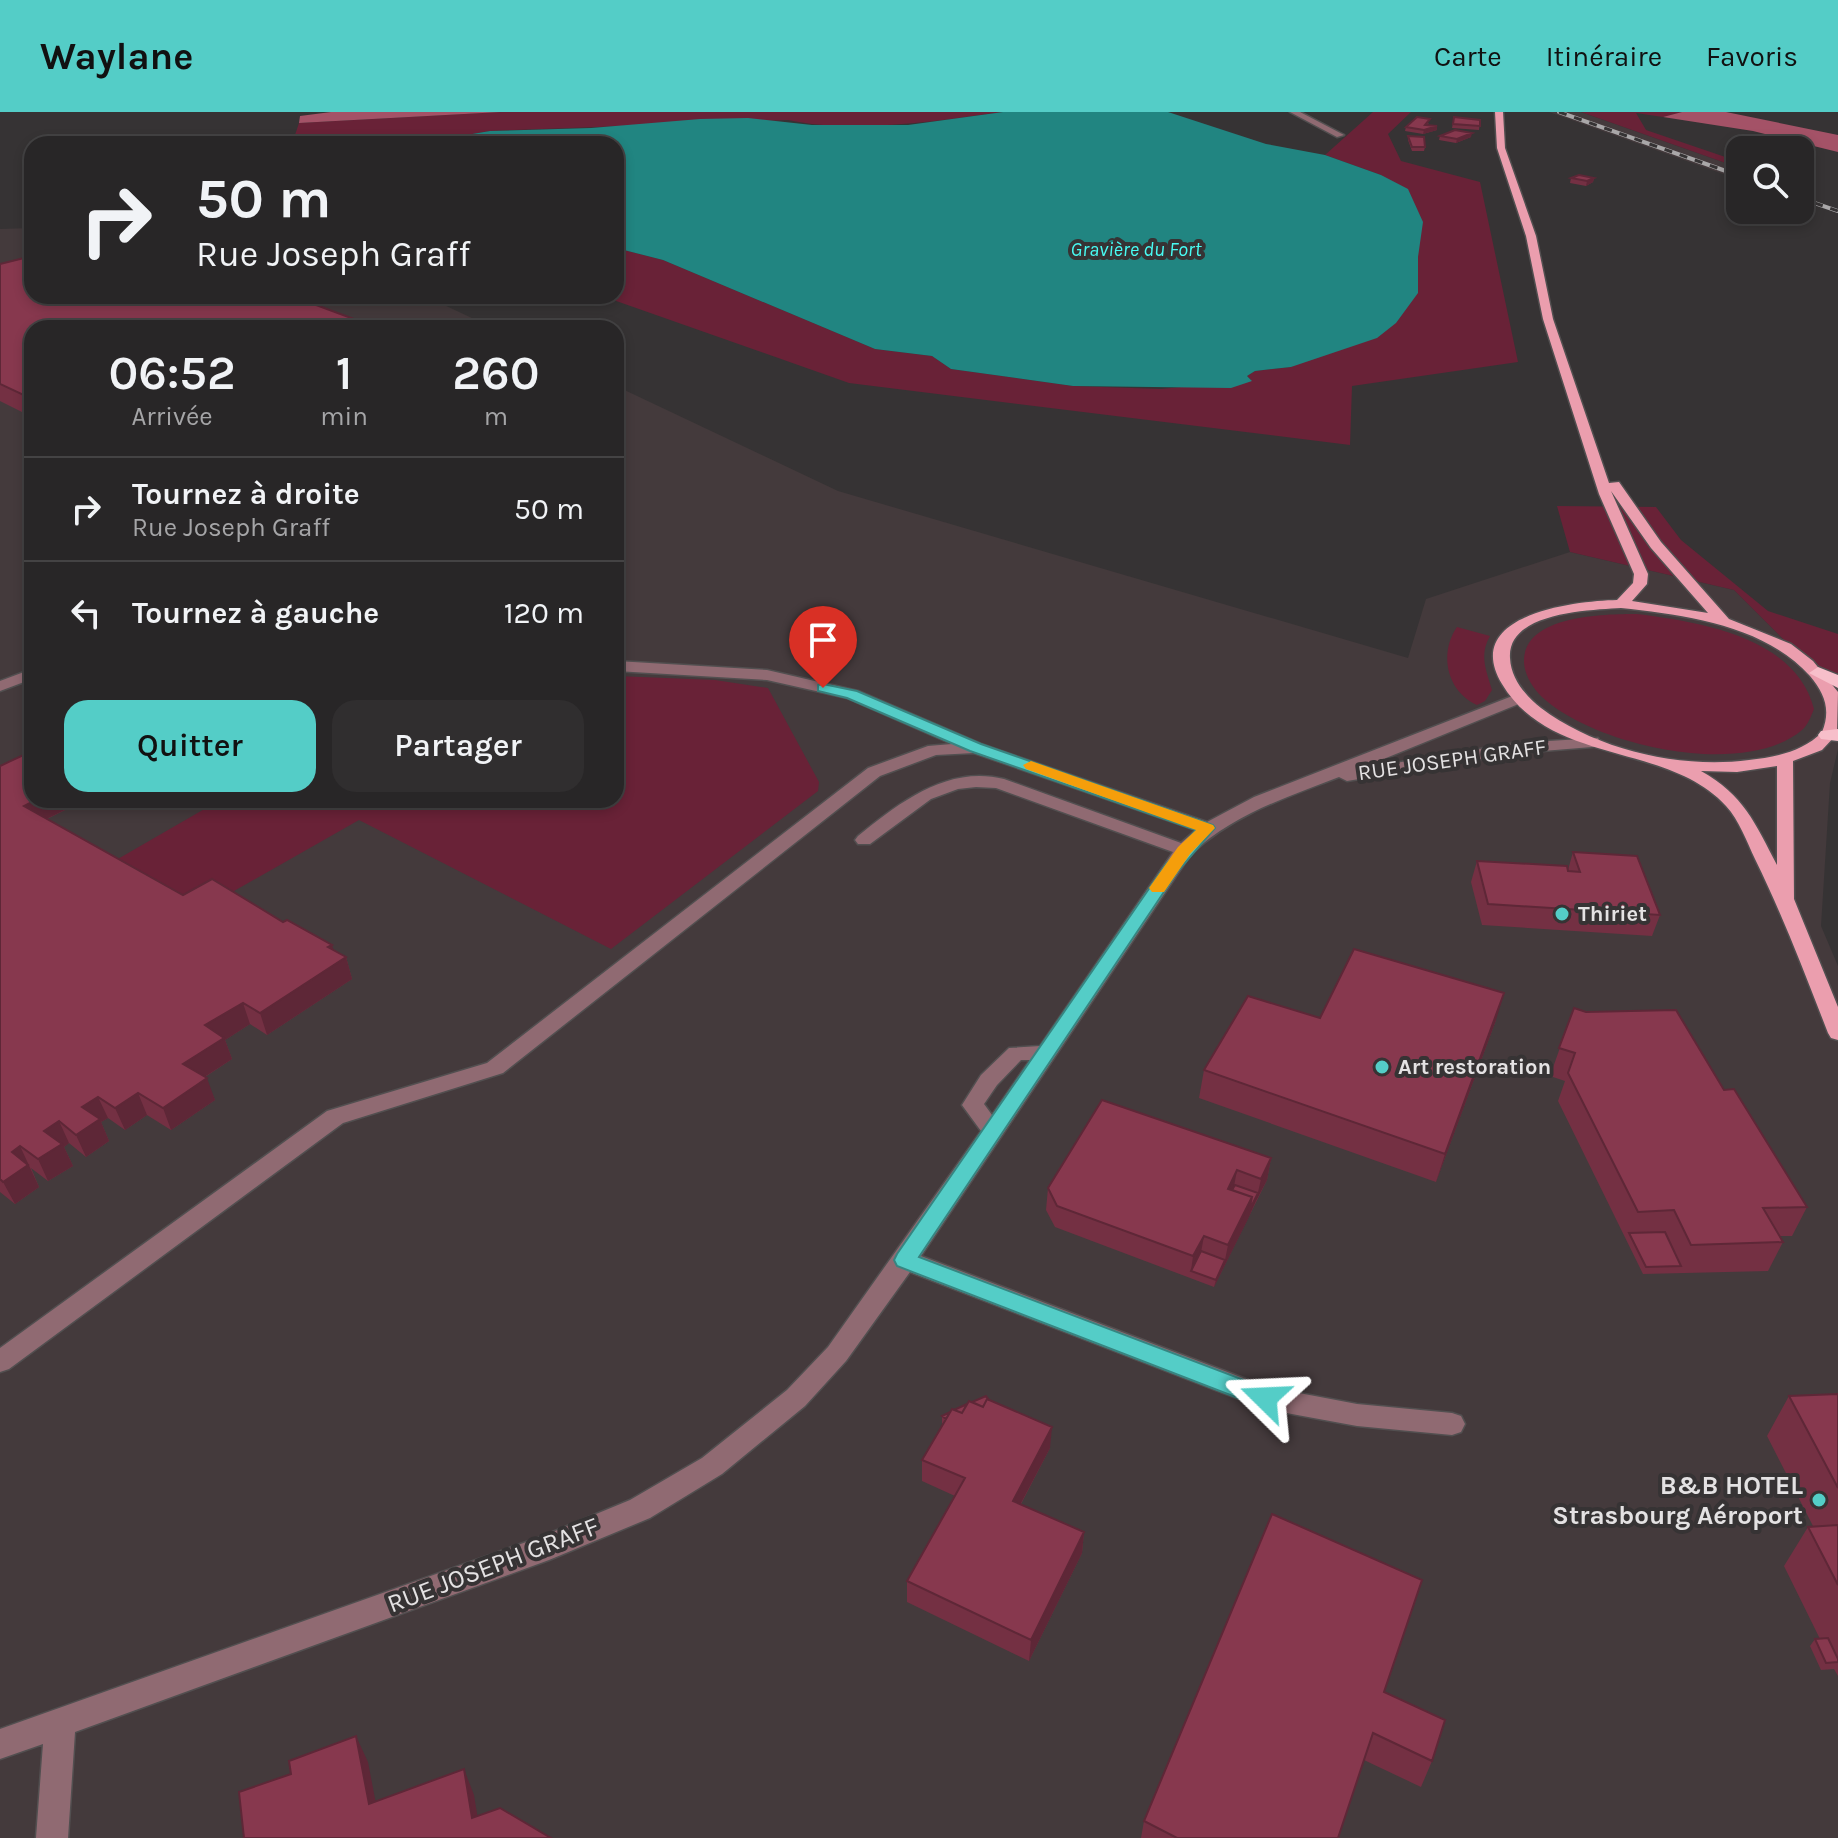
<!DOCTYPE html>
<html lang="fr">
<meta charset="utf-8">
<style>
body{margin:0;font-family:Karla,sans-serif;background:#302e2f;color:#f1f3f6;height:100vh;display:flex;flex-direction:column;font-size:30px;white-space:nowrap}
*{box-sizing:border-box;margin:0}
p{font-size:26px;color:#a5a5a7}
.icon{flex:none;width:44px;height:44px;fill:none;stroke:currentColor;stroke-width:2;stroke-linecap:round;stroke-linejoin:round}
.map{position:relative;flex:1;overflow:hidden}
.details{position:absolute;left:24px;top:208px;width:600px;height:488px;display:flex;flex-direction:column;background:#282627;border-radius:24px;box-shadow:0 4px 12px #0003,0 0 0 2px #444344}
.details>*{flex:none}
.guide{position:absolute;left:24px;top:24px;width:600px;height:168px;border-radius:24px;box-shadow:0 4px 12px #0003,0 0 0 2px #444344;background:#282627;color:#f1f3f6;overflow:hidden}
.tools{position:absolute;left:1726px;top:24px;display:grid;gap:16px}
.tools a{display:grid;place-items:center;width:88px;height:88px;border-radius:16px;background:#282627;box-shadow:0 4px 12px #0003,0 0 0 2px #444344;font-size:40px}
.pin{position:absolute;display:grid;place-items:center;width:68px;height:68px;color:#fff;margin:-82px -34px;border-radius:50% 50% 50% 0;rotate:-45deg;box-shadow:0 0 8px #0007}
.pin .icon{rotate:45deg}
.me{position:absolute;width:88px;margin:-44px;rotate:291deg;stroke-linejoin:round;filter:drop-shadow(0 0 6px #0008)}
.turn{display:flex;align-items:center;gap:28px;height:168px;padding:0 40px;font-size:36px}
.turn .icon{width:104px;height:104px;stroke-width:2.5}
.turn b{display:block;font-size:56px;line-height:68px}
.eta{display:flex;justify-content:space-evenly;align-items:center;height:136px;text-align:center}
.eta b{font-size:48px;font-weight:600;line-height:56px}
.button{display:flex;gap:16px;margin-top:auto;padding:16px 40px}
.button a{flex:1;height:92px;border-radius:24px;background:#54cdc7;color:#111;font-size:32px;font-weight:600;line-height:92px;text-align:center}
.button a+a{background:#302e2f;color:#f1f3f6}
ul{padding:0;list-style:none}
li{display:flex;align-items:center;gap:24px;height:104px;padding:0 40px;border-top:2px solid #444344}
li div{flex:1}
li b{display:block;font-size:30px}
li em{font-style:normal}
header{display:flex;align-items:center;gap:48px;box-sizing:border-box;height:112px;padding:0 40px;background:#54cdc7;color:#111}
header strong{font-size:38px}
nav{display:flex;gap:44px;margin-inline-start:auto;font-size:28px}
.map>svg:first-child{display:block}
.built{fill:#443a3c}
.green{fill:#692237}
.forest{fill:#a45267}
.water{fill:#218581}
.lines{fill:none;stroke-linecap:round;stroke-linejoin:round}
.minor-casing{stroke:#524f50;stroke-width:3}
.major-casing{stroke:#524f50;stroke-width:3}
.highway-casing{stroke:#524f50;stroke-width:3}
.minor{fill:#906a72;fill-rule:evenodd}
.major{fill:#eb9eae;fill-rule:evenodd}
.highway{fill:#f7bfca;fill-rule:evenodd}
.rail-casing{stroke:#a9a7a8;stroke-width:4}
.rail{stroke:#363334;stroke-width:3;stroke-dasharray:8;stroke-linecap:butt}
.wall{fill:#743043}
.shaded-wall{fill:#5e2737}
.building{fill:#87384e;stroke:#5e2737;stroke-width:2}
.route{fill:#54cdc7;stroke:#378581;stroke-width:2}
.slow{fill:#f59e0b}
.poi-dot{fill:#54cdc7;stroke:#363334;stroke-width:3}
.labels{text-anchor:middle;dominant-baseline:central;stroke-width:8;stroke-linejoin:round;paint-order:stroke}
.far-water-label{font-size:20px;font-style:italic;fill:#48fbf3;stroke:#363334}
.street-label{font-size:22px;fill:#e4e2e3;stroke:#363334}
.poi-label{font-size:22px;font-weight:bold;fill:#e4e2e3;stroke:#363334;text-anchor:start}
.near-poi-label{font-size:26px;font-weight:bold;fill:#e4e2e3;stroke:#363334;text-anchor:end}
.near-street-label{font-size:26px;fill:#e4e2e3;stroke:#363334}
</style>
<header>
<strong>Waylane</strong>
<nav><a>Carte</a><a>Itinéraire</a><a>Favoris</a></nav>
</header>
<div class="map">
<svg width="1838" height="1726" viewBox="0 0 1838 1726">
<rect width="100%" height="100%" fill="#363334"/>
<!-- built -->
<path class="built" d="M1549,0H1581L1740,56V68Z
M32,116V184H425L493,216H32V688H616V274L838,379L1408,546L1426,487L1570,440L1734,478L1838,582V637L1830,671L1821,814L1838,854V1726H0V117Z"/>
<!-- green -->
<path class="green" d="M501,0H1003C937,9 853,22 788,8L490,19L413,32H292L299,11Z
M1373,0H1411L1388,22L1401,49L1480,70L1518,250L1352,274L1350,333L849,271L602,184H616V136L663,148L875,237L932,244L951,257L1073,274L1161,277L1251,268L1247,264L1255,259L1291,255L1418,181V145L1381,63L1325,43Z
M1581,0H1682L1663,5L1636,1L1646,18L1740,50V56Z
M1557,394L1656,395L1681,428L1768,499L1838,522V582L1734,478L1570,440Z
M1637,502C1700,510 1796,525 1814,597C1811,604 1808,613 1802,618C1743,668 1589,633 1539,582C1531,573 1524,561 1524,549C1524,503 1604,502 1637,502Z
M1457,515L1490,524C1479,543 1486,558 1492,578L1485,589L1477,593C1446,579 1439,541 1457,515Z
M616,564L715,568L768,576L819,670L818,679L611,837L359,708L190,804L104,755L220,688H616Z"/>
<!-- forest -->
<path class="forest" d="M331,0H501L299,11L300,4Z
M1682,0H1726L1838,23V40L1753,19L1663,5Z"/>
<!-- water -->
<path class="water" d="M1003,0H1168L1266,32L1325,43L1381,63L1408,77L1423,110L1418,145V181L1396,211L1377,226L1291,255L1255,259L1247,264L1252,269L1231,276L1073,274L951,257L932,244L875,237L663,148L616,136V32H413L490,19L591,16L700,7L748,6L812,13H908Z"/>
<g class="lines">
<defs>
<path id="minor" d="M1290,0H1300L1344,23L1337,25Z
M616,549L767,558L858,579L981,632L1207,710L1254,685L1520,581L1526,583V589L1359,657L1517,631L1598,626L1600,630L1598,634L1592,635L1517,641L1347,669L1339,665C1285,686 1234,702 1191,742L921,1144L1267,1275L1357,1292L1452,1301L1461,1304L1465,1312L1461,1320L1452,1323L1357,1314L1265,1297L910,1160L846,1249L805,1294L722,1362L650,1406L549,1448L75,1620L68,1726H36L43,1632L0,1647V1617L543,1424L630,1388L702,1346L787,1278L828,1235L981,1019L962,993L981,963L1009,936L1040,934L1173,740L996,676L976,675L958,677L931,687L870,732H858L855,728L858,724C899,691 947,653 1004,667L1181,731L1196,718L974,641L936,643L880,664L503,961L343,1011L9,1257L0,1260V1236L327,999L487,951L868,656L928,634L952,632L847,586L767,568L616,559ZM1021,948H1030L992,1003L984,992L997,973Z
M32,557V567L0,579V569Z"/>
<path id="major" d="M1495,0H1503L1505,36L1536,124L1553,207L1609,371L1619,370L1661,430L1729,507L1791,532L1813,549L1838,580L1837,622L1822,638L1793,649L1794,787L1838,895V928L1831,926L1828,921C1805,862 1783,804 1755,747C1747,730 1739,708 1726,694C1668,630 1551,654 1502,572C1460,502 1575,489 1617,488L1633,471L1634,462L1599,382L1543,207L1526,124L1497,36ZM1611,379L1651,436L1708,501L1632,489L1647,472L1648,462ZM1621,496C1686,503 1764,513 1810,564C1825,582 1831,598 1822,620C1803,640 1775,645 1749,648C1680,657 1597,638 1541,596C1525,583 1511,567 1510,546C1507,500 1590,498 1621,496ZM1777,654V753C1755,711 1744,683 1701,659L1737,660Z"/>
<path id="highway" d="M1818,555L1838,563V576L1809,561Z
M1838,617V629L1821,627L1818,623L1821,619Z"/>
</defs>
<!-- minor casing -->
<use href="#minor" class="minor-casing"/>
<!-- major casing -->
<use href="#major" class="major-casing"/>
<!-- highway casing -->
<use href="#highway" class="highway-casing"/>
<!-- minor -->
<use href="#minor" class="minor"/>
<!-- major -->
<use href="#major" class="major"/>
<!-- highway -->
<use href="#highway" class="highway"/>
<defs>
<path id="rail" d="M1559,0L1740,64
M1800,86L1838,99"/>
</defs>
<!-- rail casing -->
<use href="#rail" class="rail-casing"/>
<!-- rail -->
<use href="#rail" class="rail"/>
</g>
<!-- wall -->
<path class="wall" d="M1454,5L1480,8L1479,18L1452,16Z
M1429,11L1427,13L1437,14V18L1423,22L1405,19L1406,15Z
M1408,24L1425,35L1424,39H1412L1408,28Z
M1440,24L1471,25L1456,31L1439,28Z
M1571,66H1594L1593,70L1586,74L1570,71Z
M0,152L32,216V305L0,289Z
M0,654L32,688H85L47,707L183,783L283,810L346,845L352,867L267,923L250,912L225,928L232,947L205,965L215,988L171,1018L147,1003L125,1018L108,1006L101,1010L109,1029L86,1045L69,1031L64,1035L73,1054L48,1069L31,1056L39,1075L15,1092L0,1080Z
M1573,740L1660,803L1652,824L1482,813L1471,770L1477,749L1568,758Z
M1574,896L1724,978L1807,1095L1792,1124H1779L1783,1130L1768,1159L1643,1162L1558,989L1565,969L1550,964Z
M1320,906L1496,908L1436,1070L1199,986L1204,958Z
M1271,1046L1267,1068L1214,1175L1055,1115L1046,1098L1048,1076Z
M1838,1282V1564L1834,1557L1821,1558L1810,1534L1815,1527H1820L1784,1454L1808,1415L1813,1414L1767,1324L1789,1284Z
M989,1288L1050,1336L1021,1392L1084,1420L1082,1441L1029,1549L907,1490V1469L955,1384L922,1369V1348L943,1312L942,1311V1304L972,1290Z
M1384,1580L1432,1649L1421,1675L1364,1648L1338,1726H1141L1144,1709Z"/>
<!-- shaded-wall -->
<path class="shaded-wall" d="M1437,14V18L1423,22L1424,18Z
M1472,21L1471,25L1456,31L1457,27Z
M1594,66L1593,70L1586,74L1587,69Z
M36,688H85L32,714L24,694Z
M332,833L338,851L346,845L352,867L267,923L260,901L328,835Z
M1504,881L1496,908L1436,1070L1445,1042Z
M243,891L250,912L225,928L232,947L192,973L183,952L205,913Z
M207,966L215,988L171,1018L163,996Z
M138,981L147,1003L125,1018L115,996Z
M98,985L108,1006L101,1010L109,1029L86,1045L76,1023L82,995Z
M59,1009L69,1031L64,1035L73,1054L48,1069L38,1047L44,1019Z
M20,1034L39,1075L15,1092L3,1070L12,1040Z
M1271,1046L1267,1068L1256,1089L1261,1067Z
M1237,1058L1233,1080L1228,1077Z
M1258,1081L1256,1089L1248,1107L1249,1099Z
M1252,1085L1248,1107L1214,1175L1216,1168L1225,1148L1228,1133Z
M1204,1124L1200,1146L1191,1159L1193,1144Z
M1052,1315L1050,1336L1011,1410L1013,1389Z
M1084,1420L1082,1441L1029,1549L1031,1528Z
M356,1624L368,1650L381,1718L369,1692Z
M464,1657L474,1683L481,1726L472,1706Z"/>
<!-- building -->
<path class="building" d="M1417,5L1430,7L1425,13L1437,14L1424,18L1406,15Z
M1454,5L1480,8V14L1453,12Z
M1455,18L1472,21L1457,27L1440,24Z
M1408,24L1424,25L1425,35H1412Z
M1579,63L1594,66L1587,69L1571,66Z
M32,144V184H292L378,216H32V287L0,272V152Z
M32,639V688H36L24,694L183,783L212,767L283,810L287,808L332,833L328,835L346,845L260,901L243,891L205,913L224,926L183,952L207,966L163,996L138,981L115,996L98,985L82,995L100,1007L76,1023L59,1009L44,1019L62,1032L38,1047L20,1034L12,1040L28,1053L3,1070L0,1067V654Z
M1573,740L1637,744L1660,803L1488,792L1477,749L1567,754L1568,759L1580,760Z
M1354,837L1504,881L1445,1042L1204,958L1248,884L1320,906Z
M1574,896L1586,900L1676,898L1724,978L1734,977L1807,1095L1763,1096L1783,1130L1691,1133L1674,1098L1638,1100L1568,961L1575,941L1559,936Z
M1102,988L1271,1046L1261,1067L1237,1058L1228,1077L1252,1085L1228,1133L1204,1124L1193,1144L1057,1094L1048,1076Z
M1235,1073L1258,1081L1249,1099L1252,1085L1232,1078Z
M1665,1120L1681,1154L1646,1155L1629,1121Z
M1201,1139L1225,1148L1216,1168L1191,1159Z
M1838,1282V1376L1789,1284Z
M986,1284L989,1288L987,1287L983,1295L972,1290Z
M987,1287L1052,1315L1013,1389L1084,1420L1031,1528L907,1469L965,1366L922,1348L952,1297L962,1301L969,1289L983,1295Z
M967,1292L962,1301L954,1298Z
M950,1300L946,1307L942,1304Z
M1272,1402L1422,1468L1384,1580L1445,1608L1432,1649L1373,1621L1338,1726H1177L1144,1709Z
M1838,1413V1473L1808,1415Z
M1828,1526L1838,1547V1550L1826,1551L1815,1527Z
M356,1624L369,1692L464,1657L472,1706L500,1696L551,1726H244L239,1680L291,1662L289,1649Z"/>
<!-- route -->
<path class="route" d="M823,572L857,579L981,632L1213,713L1215,716L1178,759L919,1145L1273,1279L1276,1286L1273,1293L1265,1296L1256,1293L897,1154L894,1148L897,1142L1166,752L1196,718L970,639L847,586L818,579V573Z"/>
<!-- slow -->
<path class="slow" d="M1031,649L1213,713L1215,716L1190,742L1164,780H1152L1149,776L1178,735L1196,718L1026,657L1023,653Z"/>
<!-- markers -->
<g class="poi-dot">
<circle cx="1562" cy="802" r="8"/>
<circle cx="1382" cy="955" r="8"/>
<circle cx="1819" cy="1388" r="8"/>
</g>
<g class="labels">
<!-- far-water labels -->
<g class="far-water-label">
<text x="1136" y="137">Gravière du Fort</text>
</g>
<!-- street labels -->
<g class="street-label">
<text transform="translate(1452 648) rotate(-8)">RUE JOSEPH GRAFF</text>
</g>
<!-- poi labels -->
<g class="poi-label">
<text x="1578" y="802">Thiriet</text>
<text x="1398" y="955">Art restoration</text>
</g>
<!-- near-poi labels -->
<g class="near-poi-label">
<text x="1803" y="1373">B&amp;B HOTEL<tspan x="1803" dy="30">Strasbourg Aéroport</tspan></text>
</g>
<!-- near-street labels -->
<g class="near-street-label">
<text transform="translate(493 1453) rotate(-21)">RUE JOSEPH GRAFF</text>
</g>
</g>
</svg>
<div class="tools">
<a><svg class="icon" aria-label="search" viewBox="0 0 24 24"><circle cx="10" cy="10" r="6"/><path d="M15 15l6 6"/></svg></a>
</div>
<div class="pin" style="left:823px;top:576px;background:#d93025"><svg class="icon" aria-label="arrive" viewBox="0 0 24 24"><path d="M6 21V4h12l-3 4 3 4H6"/></svg></div>
<svg class="me" style="left:1265px;top:1286px" viewBox="-20 -20 40 40"><path d="M0-17L14 15 0 8-14 15z" fill="#54cdc7" stroke="#fff" stroke-width="4"/></svg>
<div class="guide">
<div class="turn"><svg class="icon" aria-label="right" viewBox="0 0 24 24"><path d="M7 20v-9h11M14 6l5 5-5 5"/></svg><div><b>50 m</b>Rue Joseph Graff</div></div>
</div>
<section class="details">
<div class="eta">
<div><b>06:52</b><p>Arrivée</p></div>
<div><b>1</b><p>min</p></div>
<div><b>260</b><p>m</p></div>
</div>
<ul>
<li><svg class="icon" aria-label="right" viewBox="0 0 24 24"><path d="M7 20v-9h11M14 6l5 5-5 5"/></svg><div><b>Tournez à droite</b><p>Rue Joseph Graff</p></div><em>50 m</em></li>
<li><svg class="icon" aria-label="left" viewBox="0 0 24 24"><path d="M17 20v-9H6M10 6l-5 5 5 5"/></svg><div><b>Tournez à gauche</b></div><em>120 m</em></li>
</ul>
<div class="button"><a>Quitter</a><a>Partager</a></div>
</section>
</div>
